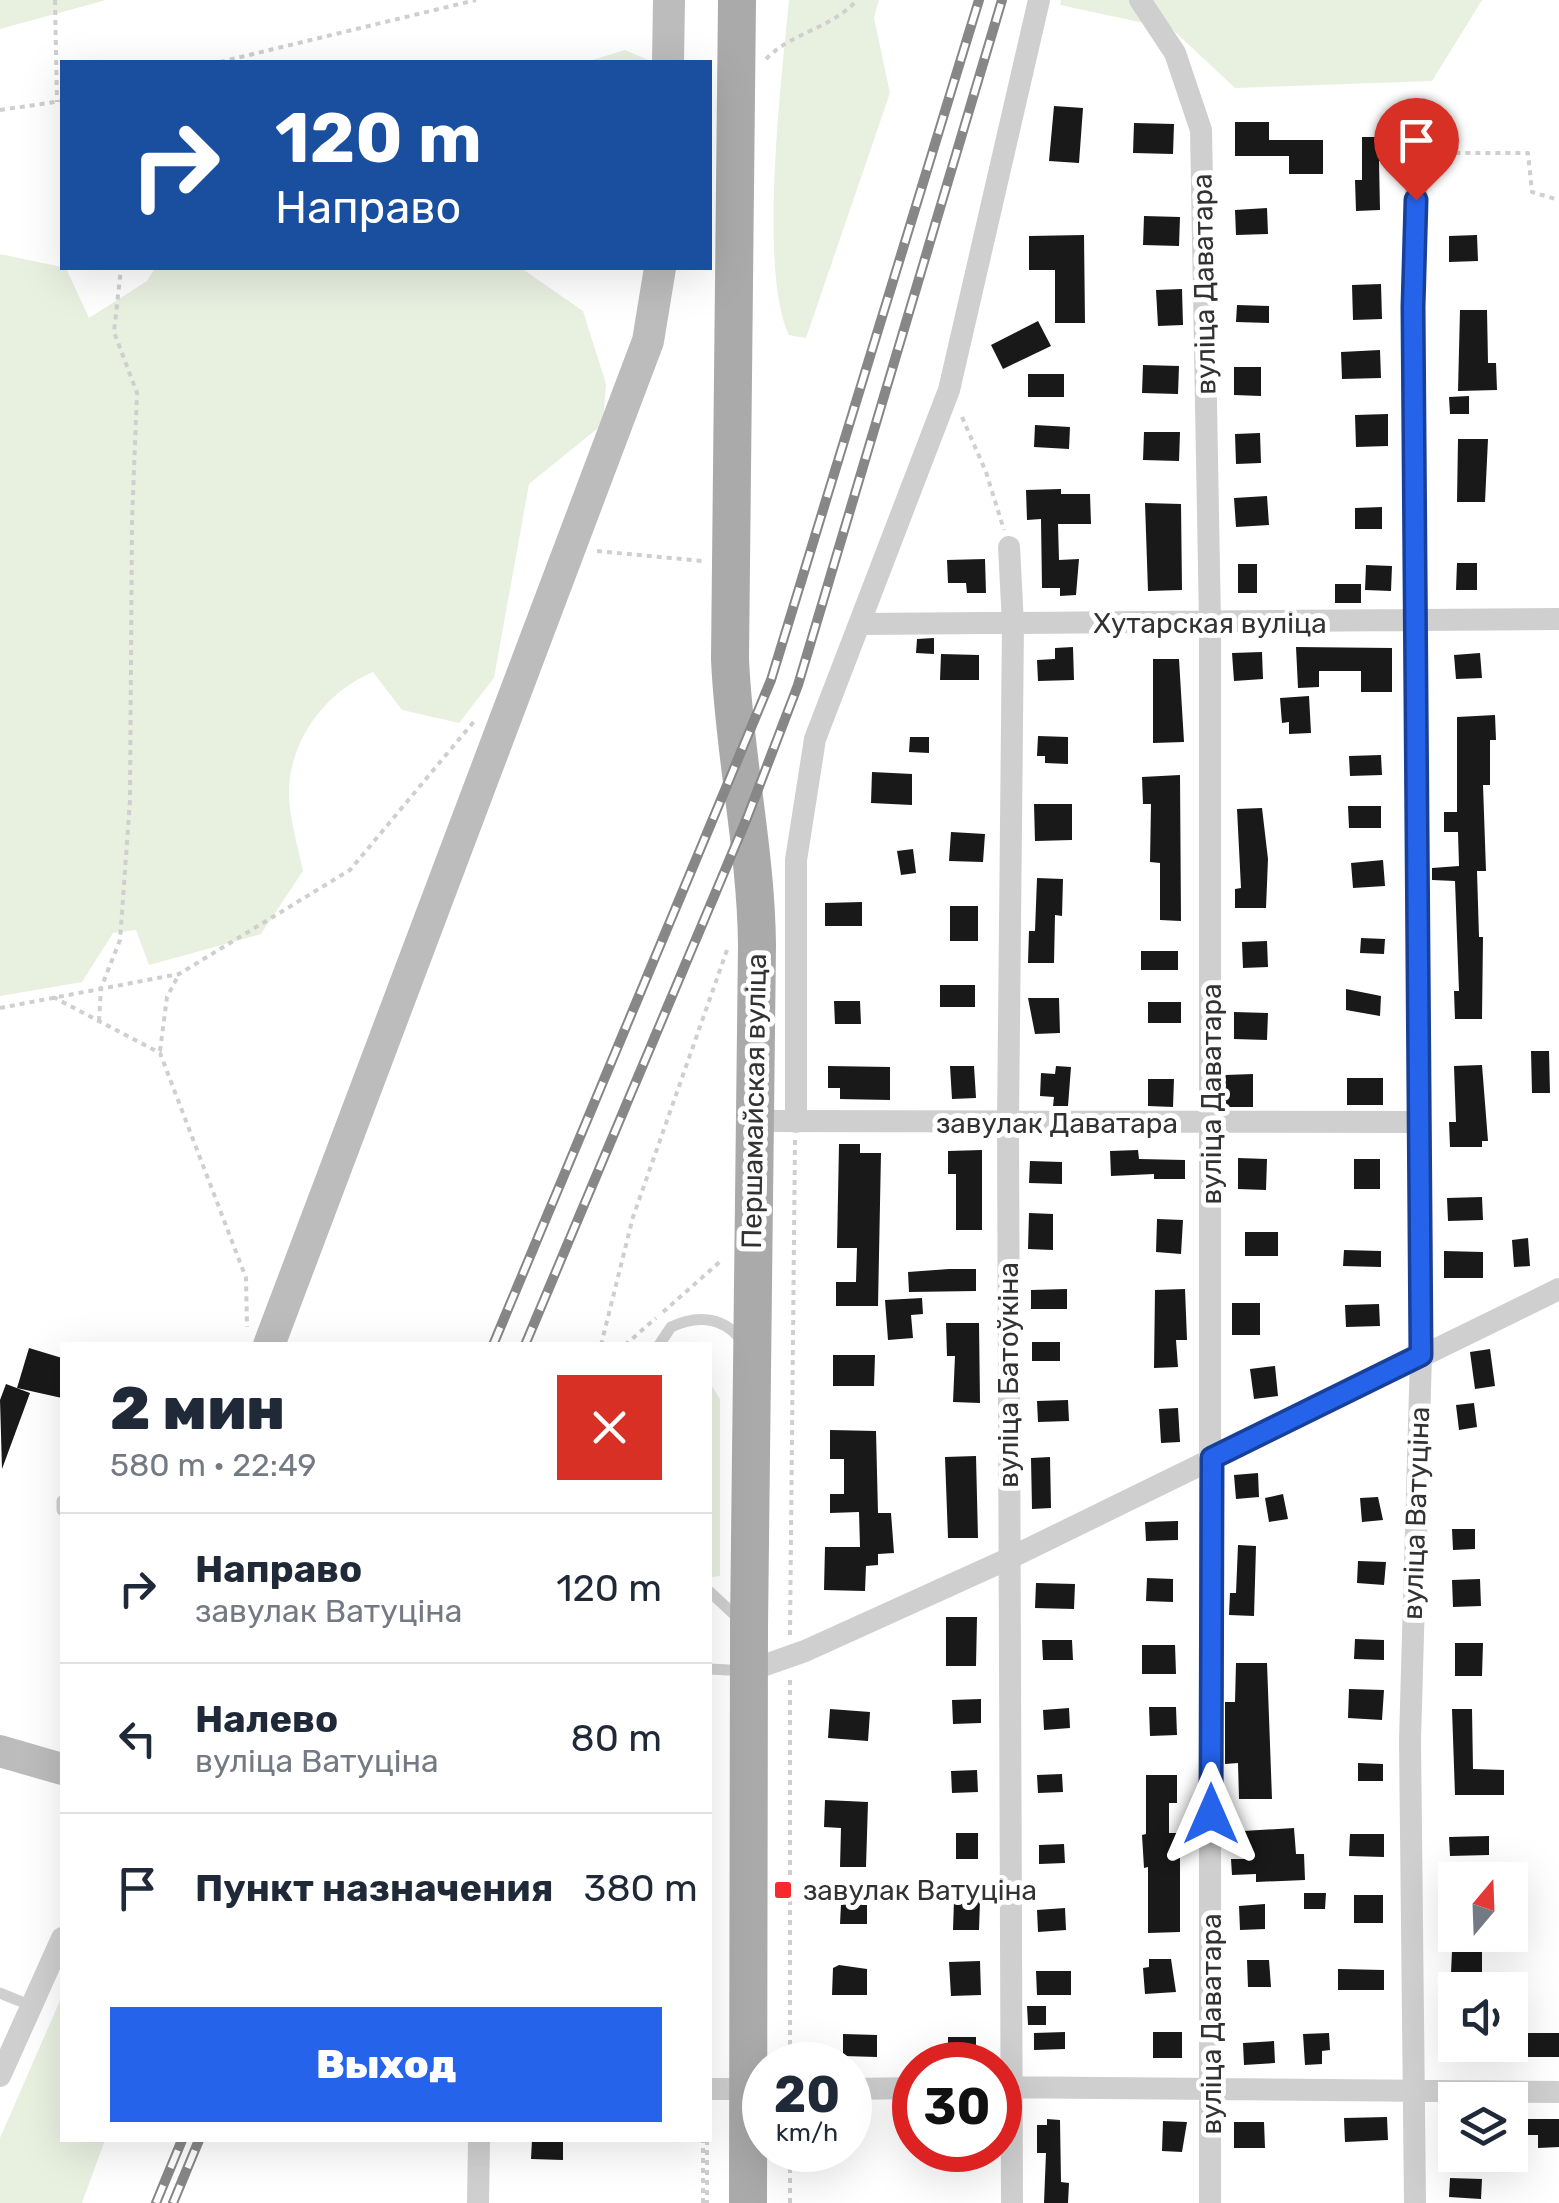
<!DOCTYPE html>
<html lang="ru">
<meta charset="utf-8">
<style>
body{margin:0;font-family:Rubik,sans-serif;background:#f2f2f3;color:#1f2937;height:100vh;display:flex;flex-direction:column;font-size:38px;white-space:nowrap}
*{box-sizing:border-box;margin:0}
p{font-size:32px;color:#747a83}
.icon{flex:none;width:55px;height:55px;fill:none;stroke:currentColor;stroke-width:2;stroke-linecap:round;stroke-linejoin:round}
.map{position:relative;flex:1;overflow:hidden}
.panel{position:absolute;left:60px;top:1342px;width:652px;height:800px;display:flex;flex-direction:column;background:#fff;border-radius:0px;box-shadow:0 10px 40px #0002}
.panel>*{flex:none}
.hud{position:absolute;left:60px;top:60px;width:652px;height:210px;border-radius:0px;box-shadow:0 10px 40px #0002;background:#1a4fa0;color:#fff;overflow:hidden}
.needle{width:65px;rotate:19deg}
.controls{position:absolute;left:1438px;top:1862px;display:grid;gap:20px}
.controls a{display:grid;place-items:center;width:90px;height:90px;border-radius:0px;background:#fff;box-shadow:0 10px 40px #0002;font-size:50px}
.speed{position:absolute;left:742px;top:2042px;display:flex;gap:20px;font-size:50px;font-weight:700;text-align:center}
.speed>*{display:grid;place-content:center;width:130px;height:130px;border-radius:50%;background:#fff;box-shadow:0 10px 40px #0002;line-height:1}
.speed small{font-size:25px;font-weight:400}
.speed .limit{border:15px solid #d22;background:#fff;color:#111}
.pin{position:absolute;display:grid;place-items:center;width:85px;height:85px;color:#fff;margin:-102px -42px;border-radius:50% 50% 50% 0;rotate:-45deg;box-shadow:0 0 10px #0007}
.pin .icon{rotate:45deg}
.me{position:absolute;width:110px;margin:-55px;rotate:0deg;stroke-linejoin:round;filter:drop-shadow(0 0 8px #0008)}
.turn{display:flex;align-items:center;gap:35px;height:210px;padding:0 50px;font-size:45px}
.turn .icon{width:130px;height:130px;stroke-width:2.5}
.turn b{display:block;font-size:70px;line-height:85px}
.round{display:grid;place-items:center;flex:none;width:105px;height:105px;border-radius:0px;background:#f2f2f3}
.head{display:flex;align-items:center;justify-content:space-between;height:170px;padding:0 50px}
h1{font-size:60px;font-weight:800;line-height:75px}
.button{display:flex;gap:20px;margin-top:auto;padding:20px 50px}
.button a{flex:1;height:115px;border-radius:0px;background:#2563eb;color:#fff;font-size:40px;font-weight:800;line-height:115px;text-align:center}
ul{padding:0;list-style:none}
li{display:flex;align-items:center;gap:30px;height:150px;padding:0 50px;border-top:2px solid #e0e1e3}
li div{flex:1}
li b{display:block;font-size:38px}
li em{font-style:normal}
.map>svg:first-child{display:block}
.green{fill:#e8f0e0}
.building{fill:#191919}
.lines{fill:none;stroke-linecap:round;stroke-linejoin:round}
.path{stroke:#cfcfcf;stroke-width:4;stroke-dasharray:5 5;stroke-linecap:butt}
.lane{stroke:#cfcfcf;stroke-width:11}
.street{stroke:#cfcfcf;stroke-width:22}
.secondary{stroke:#bcbcbc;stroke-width:32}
.primary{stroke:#aaa;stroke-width:38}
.rail-casing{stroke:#878787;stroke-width:10}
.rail{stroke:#fff;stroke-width:6;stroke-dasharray:19;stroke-linecap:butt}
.route-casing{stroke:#184099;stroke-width:25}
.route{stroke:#2563eb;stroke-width:18}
.poi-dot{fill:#f5292e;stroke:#fff;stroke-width:4}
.labels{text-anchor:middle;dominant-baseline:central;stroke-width:10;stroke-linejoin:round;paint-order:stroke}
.street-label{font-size:28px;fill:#323232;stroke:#fff}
.poi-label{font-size:28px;fill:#323232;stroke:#fff;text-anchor:start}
</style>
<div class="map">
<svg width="1559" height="2203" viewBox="0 0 1559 2203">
<rect width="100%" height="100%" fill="#fff"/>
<!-- green -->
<path class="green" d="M0,0H106L0,29Z
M789,0H879L874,18L890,93L806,338L789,335C758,270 782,76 789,0Z
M1061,0H1482L1432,81L1235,88L1172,29L1060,5Z
M625,50L653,62H586Z
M0,254L66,268L89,318L147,281L155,268H521L583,311L606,384L603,424L529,484L494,678L459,723L402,710L373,672C325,692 289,741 289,793C289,818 298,846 303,871L261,934L149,965L136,930L113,933L82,982L0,996Z
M710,1383L720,1399V1576L712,1577Z
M62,1996V2140H105L82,2203H0V2138Z"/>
<!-- building -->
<path class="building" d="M1054,106L1083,108L1079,163L1049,161Z
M1235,122H1269V140H1323V174H1289V156H1235Z
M1134,123L1174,124L1173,154L1133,153Z
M1362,137H1387V161H1379L1380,210L1356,211L1355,180H1362Z
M1267,208L1268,234L1236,235L1235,210Z
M1144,216L1180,217L1179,246L1143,245Z
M1084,235L1085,323H1055V270H1029V236Z
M1477,235L1478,261L1449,262V236Z
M1381,284L1382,319L1353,320L1352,285Z
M1182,289L1183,325L1158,326L1156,290Z
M1237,305L1269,306V323L1236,322Z
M1460,310H1487L1488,363H1496L1497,390L1458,391Z
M1038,321L1051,346L1003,369L991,345Z
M1380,350L1381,378L1342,379L1341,352Z
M1143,365L1179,366L1178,394L1142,393Z
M1234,367H1261V396L1234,395Z
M1028,374H1064V397H1028Z
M1469,396V414H1450L1449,397Z
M1388,414V446L1356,447L1355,415Z
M1035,425L1070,427L1069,449L1034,447Z
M1144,432H1180L1179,461L1143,460Z
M1260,433L1261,463L1236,464L1235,434Z
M1458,439H1488L1485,502H1457Z
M1061,489V494H1090L1091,524H1058L1059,560L1079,559L1076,595L1060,596V588H1042L1041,519L1027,520L1026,490Z
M1267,496L1269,525L1236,527L1234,498Z
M1145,503L1181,504L1182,590L1148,591Z
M1382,507V529H1355V508Z
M985,559L986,593H967L966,583H948L947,560Z
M1457,563H1477V590H1456Z
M1238,564H1257V593H1238Z
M1366,565L1392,566L1391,591L1365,590Z
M1335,584H1361V603H1335Z
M934,638V654L916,653L917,639Z
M1073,647L1074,680L1038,681L1037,660L1055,659V648Z
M1296,647L1392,648V692H1361V671H1319V687L1298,688Z
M1262,652L1263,679L1234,681L1232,653Z
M1480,653L1482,678L1456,679L1454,655Z
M941,654L979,655V680H940Z
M1153,659H1179L1184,742L1153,743Z
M1309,696L1311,733L1289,734V722L1282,723L1280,698Z
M1495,715L1496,740H1490V785H1483L1486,871H1477L1479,937H1483L1482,1019H1455L1454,991H1459L1455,881L1432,880V868L1459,866L1458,832H1444V812H1457V717Z
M1038,736L1068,737V764L1045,763V756H1037Z
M910,737H929V753L909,752Z
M1381,755L1382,775L1350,776L1349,756Z
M872,772L912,774V805L871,803Z
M1180,775L1181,921L1160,920V863L1150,862L1151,804H1143L1142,777Z
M1034,804H1072V840L1035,841Z
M1348,806H1381V828H1349Z
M1262,808L1268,859L1266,908H1235V889L1241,888L1237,809Z
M951,832L985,834L983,862L949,861Z
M913,849L916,873L901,875L897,851Z
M1383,860L1385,886L1353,888L1351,863Z
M1037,878L1063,879L1062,916L1055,915L1054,963H1028L1029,931H1035Z
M862,902V926H825V903Z
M950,906H978V941H950Z
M1361,938L1385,939L1384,954L1360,953Z
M1267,941L1268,967L1243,968L1242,942Z
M1141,951H1178V970H1141Z
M940,985H975V1007H940Z
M1346,989L1381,996L1380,1016L1346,1010Z
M1028,998H1059L1060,1033L1035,1034Z
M834,1001H860L861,1024H835Z
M1148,1002H1181V1023H1148Z
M1234,1012L1268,1013L1267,1040L1234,1039Z
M1531,1051H1549L1550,1093H1532Z
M1482,1065L1488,1141H1482V1147H1450L1449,1122H1456L1454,1066Z
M828,1066L890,1067V1100L840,1099V1088H828Z
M950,1066H974L976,1098L952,1099Z
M1056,1066L1071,1067L1068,1106H1053L1054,1097L1040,1096L1041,1073L1055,1074Z
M1253,1074V1107H1225V1075Z
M1347,1078H1383V1105H1347Z
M1148,1079H1174L1173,1107L1148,1106Z
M839,1144H860V1153H881L878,1306H836V1282H856L857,1248H837Z
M982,1150V1230H956V1174H948V1151Z
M1138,1150L1139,1159L1185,1160V1179H1154V1174L1111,1176L1110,1151Z
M1238,1158L1267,1159L1266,1190L1238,1189Z
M1354,1159H1380V1189H1354Z
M1030,1161L1062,1162V1184L1029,1183Z
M1482,1197L1483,1220L1448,1221L1447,1198Z
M1029,1213L1053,1214V1250L1028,1249Z
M1157,1219L1183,1220L1181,1254L1156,1252Z
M1245,1232H1278V1256H1245Z
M1528,1238L1530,1266L1514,1267L1512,1240Z
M1344,1250L1381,1251V1267L1343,1266Z
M1444,1251L1483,1252V1278H1444Z
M949,1269H976V1291L909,1292L908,1272Z
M1067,1289V1309H1031V1290Z
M1185,1289L1187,1340H1176L1178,1367L1154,1368L1155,1290Z
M922,1298L923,1314L911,1315L913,1338L888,1340L885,1300Z
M1232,1303H1260V1335H1232Z
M1379,1304L1380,1326L1346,1327L1345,1305Z
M946,1323H979L980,1403L953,1402L955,1356H947Z
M1032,1342H1060V1361H1032Z
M29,1348L62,1358V1398L17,1388Z
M1490,1349L1495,1386L1475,1389L1470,1352Z
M833,1355H875L874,1386H833Z
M1275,1366L1278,1396L1254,1399L1250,1369Z
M6,1384L30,1393L2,1469L0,1400Z
M1068,1400L1069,1421L1038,1422L1037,1401Z
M1474,1403L1477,1427L1459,1430L1456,1405Z
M1178,1408L1180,1442L1161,1443L1159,1409Z
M830,1430L876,1431L878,1513H891L894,1553L878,1554V1565L866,1566L865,1591L824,1590L825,1547H860L859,1512L830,1513V1494H844V1459H830Z
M976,1456L978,1538H948L945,1457Z
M1050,1457L1051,1508L1032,1509L1031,1458Z
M1258,1473L1259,1497L1236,1499L1234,1475Z
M1283,1494L1288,1519L1269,1522L1265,1498Z
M1378,1497L1383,1520L1362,1522L1360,1498Z
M1178,1521V1540L1146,1541L1145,1522Z
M1452,1529H1475V1549L1453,1550Z
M1238,1545L1256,1546L1254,1616L1229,1615L1230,1593H1236Z
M1358,1561L1386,1562L1384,1585L1357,1583Z
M1147,1578L1173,1579V1602L1146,1601Z
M1480,1579L1481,1606L1453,1607L1452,1580Z
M1036,1583L1075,1584L1074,1609L1035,1608Z
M946,1617H977L976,1666H946Z
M1355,1639L1384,1640V1660L1354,1659Z
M1042,1640H1072L1073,1660H1043Z
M1455,1643H1483L1482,1676H1455Z
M1142,1645H1175L1176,1674H1142Z
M1236,1663H1267L1272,1799H1239L1238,1763L1225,1764V1702H1235Z
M1349,1689L1384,1690L1382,1720L1348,1718Z
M981,1699V1723L953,1724L952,1700Z
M1149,1707H1176L1177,1735L1150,1736Z
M1069,1708L1070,1728L1044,1730L1043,1710Z
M830,1709L870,1712L868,1741L828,1738Z
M1452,1709H1472L1473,1769L1504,1770V1795H1455Z
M1358,1763L1383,1764V1781H1358Z
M977,1770L978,1792L952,1793L951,1771Z
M1062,1774L1063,1792L1038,1793L1037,1775Z
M1146,1775H1177V1803H1169V1833H1180V1932L1148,1933V1867L1144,1868L1142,1835L1146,1834Z
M825,1800L868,1802L866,1867H840L841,1828L824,1827Z
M1294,1828L1296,1854H1304L1305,1880L1256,1882V1874L1232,1875L1231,1859H1244L1243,1831Z
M956,1833H978V1859H956Z
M1350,1834H1384V1857L1349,1856Z
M1489,1836V1855L1450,1856L1449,1837Z
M1064,1844L1065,1863L1039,1864V1845Z
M1304,1893H1326L1325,1909H1304Z
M1354,1895H1383V1923H1354Z
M954,1900L980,1901L979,1930H953Z
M841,1904L867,1905V1924H840Z
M1265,1904V1929L1240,1930L1239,1906Z
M1065,1908L1066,1930L1038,1932L1037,1910Z
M1452,1951H1482V1973H1451Z
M1149,1959H1171L1176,1992L1145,1994L1143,1968L1149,1967Z
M1247,1960H1269L1271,1987H1248Z
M980,1961L981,1995L951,1996L949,1962Z
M839,1965L867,1969V1995H832L833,1968Z
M1338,1969L1384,1970V1990H1338Z
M1036,1971H1071V1995H1037Z
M1027,2006H1046V2025H1028Z
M1065,2032V2049L1034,2050V2033Z
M1153,2032H1182V2058H1153Z
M1329,2033L1330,2050L1322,2051V2064L1305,2065L1303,2034Z
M1520,2033H1559V2057H1521Z
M843,2034L877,2035V2057L843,2056Z
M948,2037H976V2057H948Z
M1274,2041L1275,2063L1244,2065L1243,2043Z
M1387,2117L1388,2140L1345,2142L1344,2118Z
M1047,2119L1060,2120L1061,2182L1069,2183L1068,2203H1044L1046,2153H1037V2125H1047Z
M1517,2119H1559V2147L1538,2148V2135H1517Z
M1163,2121L1187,2122L1182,2152L1162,2151Z
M1234,2122H1264L1265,2148H1234Z
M532,2140H563V2160L531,2159Z
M1450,2178L1482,2179L1481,2199L1449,2197Z"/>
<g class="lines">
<!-- path -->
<path class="path" d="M55,0L57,102
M766,59C792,32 831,29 857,0
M220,62L476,0
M0,110L62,101
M1436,157L1448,153H1528L1532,192L1559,200
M962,417L986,472L1004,530
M597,551L702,561
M53,997L160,1053L246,1278L247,1327
M0,1008L179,974L350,870L476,719
M99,1021L101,988L120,940L130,800L132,521L137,393L114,332L121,268
M160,1051L167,997L179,974
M663,1312L723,1259
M601,1345L633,1217L727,950
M625,1345L656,1318
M790,1635L795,1140
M710,1644V1656
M790,1680V2065
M707,2140V2203
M703,2203V2140
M790,2203V2150"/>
<!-- lane -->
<path class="lane" d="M659,1345L671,1327C699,1314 726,1317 744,1344
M62,1501V1510
M710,1592L740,1620
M710,1669L746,1671
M0,1993L32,2006"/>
<!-- street -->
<path class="street" d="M1140,0L1175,53L1201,130L1210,623V2203
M1009,547L1013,624L1008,1124L1012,2203
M860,624L1559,619
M756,1121L1419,1122
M796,1122V860L815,739L949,390L1039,0
M748,1671L805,1651L1008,1559L1559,1289
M0,2076L62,1938
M1000,2087L1559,2092
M710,2089H757
M850,2089L915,2088
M478,2203L479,2140
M1415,2203L1410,1740L1421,1355L1413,307L1417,164"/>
<!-- secondary -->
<path class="secondary" d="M668,62L669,0
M269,1345L648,341L660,268
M0,1751L62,1769"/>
<!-- primary -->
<path class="primary" d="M737,0L730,659C734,755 756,849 757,945L749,1627L748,2203"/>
<defs>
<path id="rail" d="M493,1345L771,680L979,0
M525,1345L747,818L798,685L1002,0
M156,2203L182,2140
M173,2203L199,2140"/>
</defs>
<!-- rail casing -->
<use href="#rail" class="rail-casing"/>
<!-- rail -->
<use href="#rail" class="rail"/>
</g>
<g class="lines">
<defs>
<path id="route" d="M1211,1814L1212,1458L1421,1355L1413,307L1416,200"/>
</defs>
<!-- route casing -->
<use href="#route" class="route-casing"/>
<!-- route -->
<use href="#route" class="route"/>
</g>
<!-- markers -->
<rect class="poi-dot" x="773" y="1880" width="20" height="20" rx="5"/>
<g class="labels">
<!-- street labels -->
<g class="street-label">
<text transform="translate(1204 284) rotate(-91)">вуліца Даватара</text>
<text x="1210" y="623">Хутарская вуліца</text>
<text transform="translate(1211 1094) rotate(-90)">вуліца Даватара</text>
<text transform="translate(754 1101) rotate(-89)">Першамайская вуліца</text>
<text x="1057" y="1123">завулак Даватара</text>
<text transform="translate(1008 1375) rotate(-90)">вуліца Батоўкіна</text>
<text transform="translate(1416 1513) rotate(-88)">вуліца Ватуціна</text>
<text transform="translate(1211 2024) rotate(-90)">вуліца Даватара</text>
</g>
<!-- poi labels -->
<g class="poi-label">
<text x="803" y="1890">завулак Ватуціна</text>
</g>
</g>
</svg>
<div class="controls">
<a><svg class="needle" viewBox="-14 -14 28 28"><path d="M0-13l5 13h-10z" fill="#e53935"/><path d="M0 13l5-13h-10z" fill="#747a83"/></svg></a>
<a><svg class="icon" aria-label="sound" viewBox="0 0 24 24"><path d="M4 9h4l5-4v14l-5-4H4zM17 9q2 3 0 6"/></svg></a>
<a><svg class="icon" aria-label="layers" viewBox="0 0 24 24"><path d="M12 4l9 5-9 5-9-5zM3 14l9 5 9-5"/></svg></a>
</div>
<div class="speed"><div>20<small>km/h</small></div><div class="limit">30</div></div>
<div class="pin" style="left:1416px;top:200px;background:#d93025"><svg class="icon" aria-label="arrive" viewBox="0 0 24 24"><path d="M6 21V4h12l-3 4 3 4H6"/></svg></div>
<svg class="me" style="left:1211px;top:1814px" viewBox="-20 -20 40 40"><path d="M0-17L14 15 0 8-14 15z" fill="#2563eb" stroke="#fff" stroke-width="4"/></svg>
<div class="hud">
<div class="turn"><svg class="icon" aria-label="right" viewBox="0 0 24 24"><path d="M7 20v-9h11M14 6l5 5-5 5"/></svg><div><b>120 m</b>Направо</div></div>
</div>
<section class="panel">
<div class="head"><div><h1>2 мин</h1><p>580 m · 22:49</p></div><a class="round" style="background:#d93025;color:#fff"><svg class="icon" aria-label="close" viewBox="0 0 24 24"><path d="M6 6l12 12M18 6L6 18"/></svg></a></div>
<ul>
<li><svg class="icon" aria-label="right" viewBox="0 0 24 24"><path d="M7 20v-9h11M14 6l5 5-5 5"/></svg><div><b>Направо</b><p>завулак Ватуціна</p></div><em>120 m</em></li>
<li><svg class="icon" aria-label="left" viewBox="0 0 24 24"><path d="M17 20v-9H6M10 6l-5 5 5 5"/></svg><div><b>Налево</b><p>вуліца Ватуціна</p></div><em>80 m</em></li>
<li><svg class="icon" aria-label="arrive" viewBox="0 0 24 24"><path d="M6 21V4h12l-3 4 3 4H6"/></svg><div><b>Пункт назначения</b></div><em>380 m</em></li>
</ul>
<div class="button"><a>Выход</a></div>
</section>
</div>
